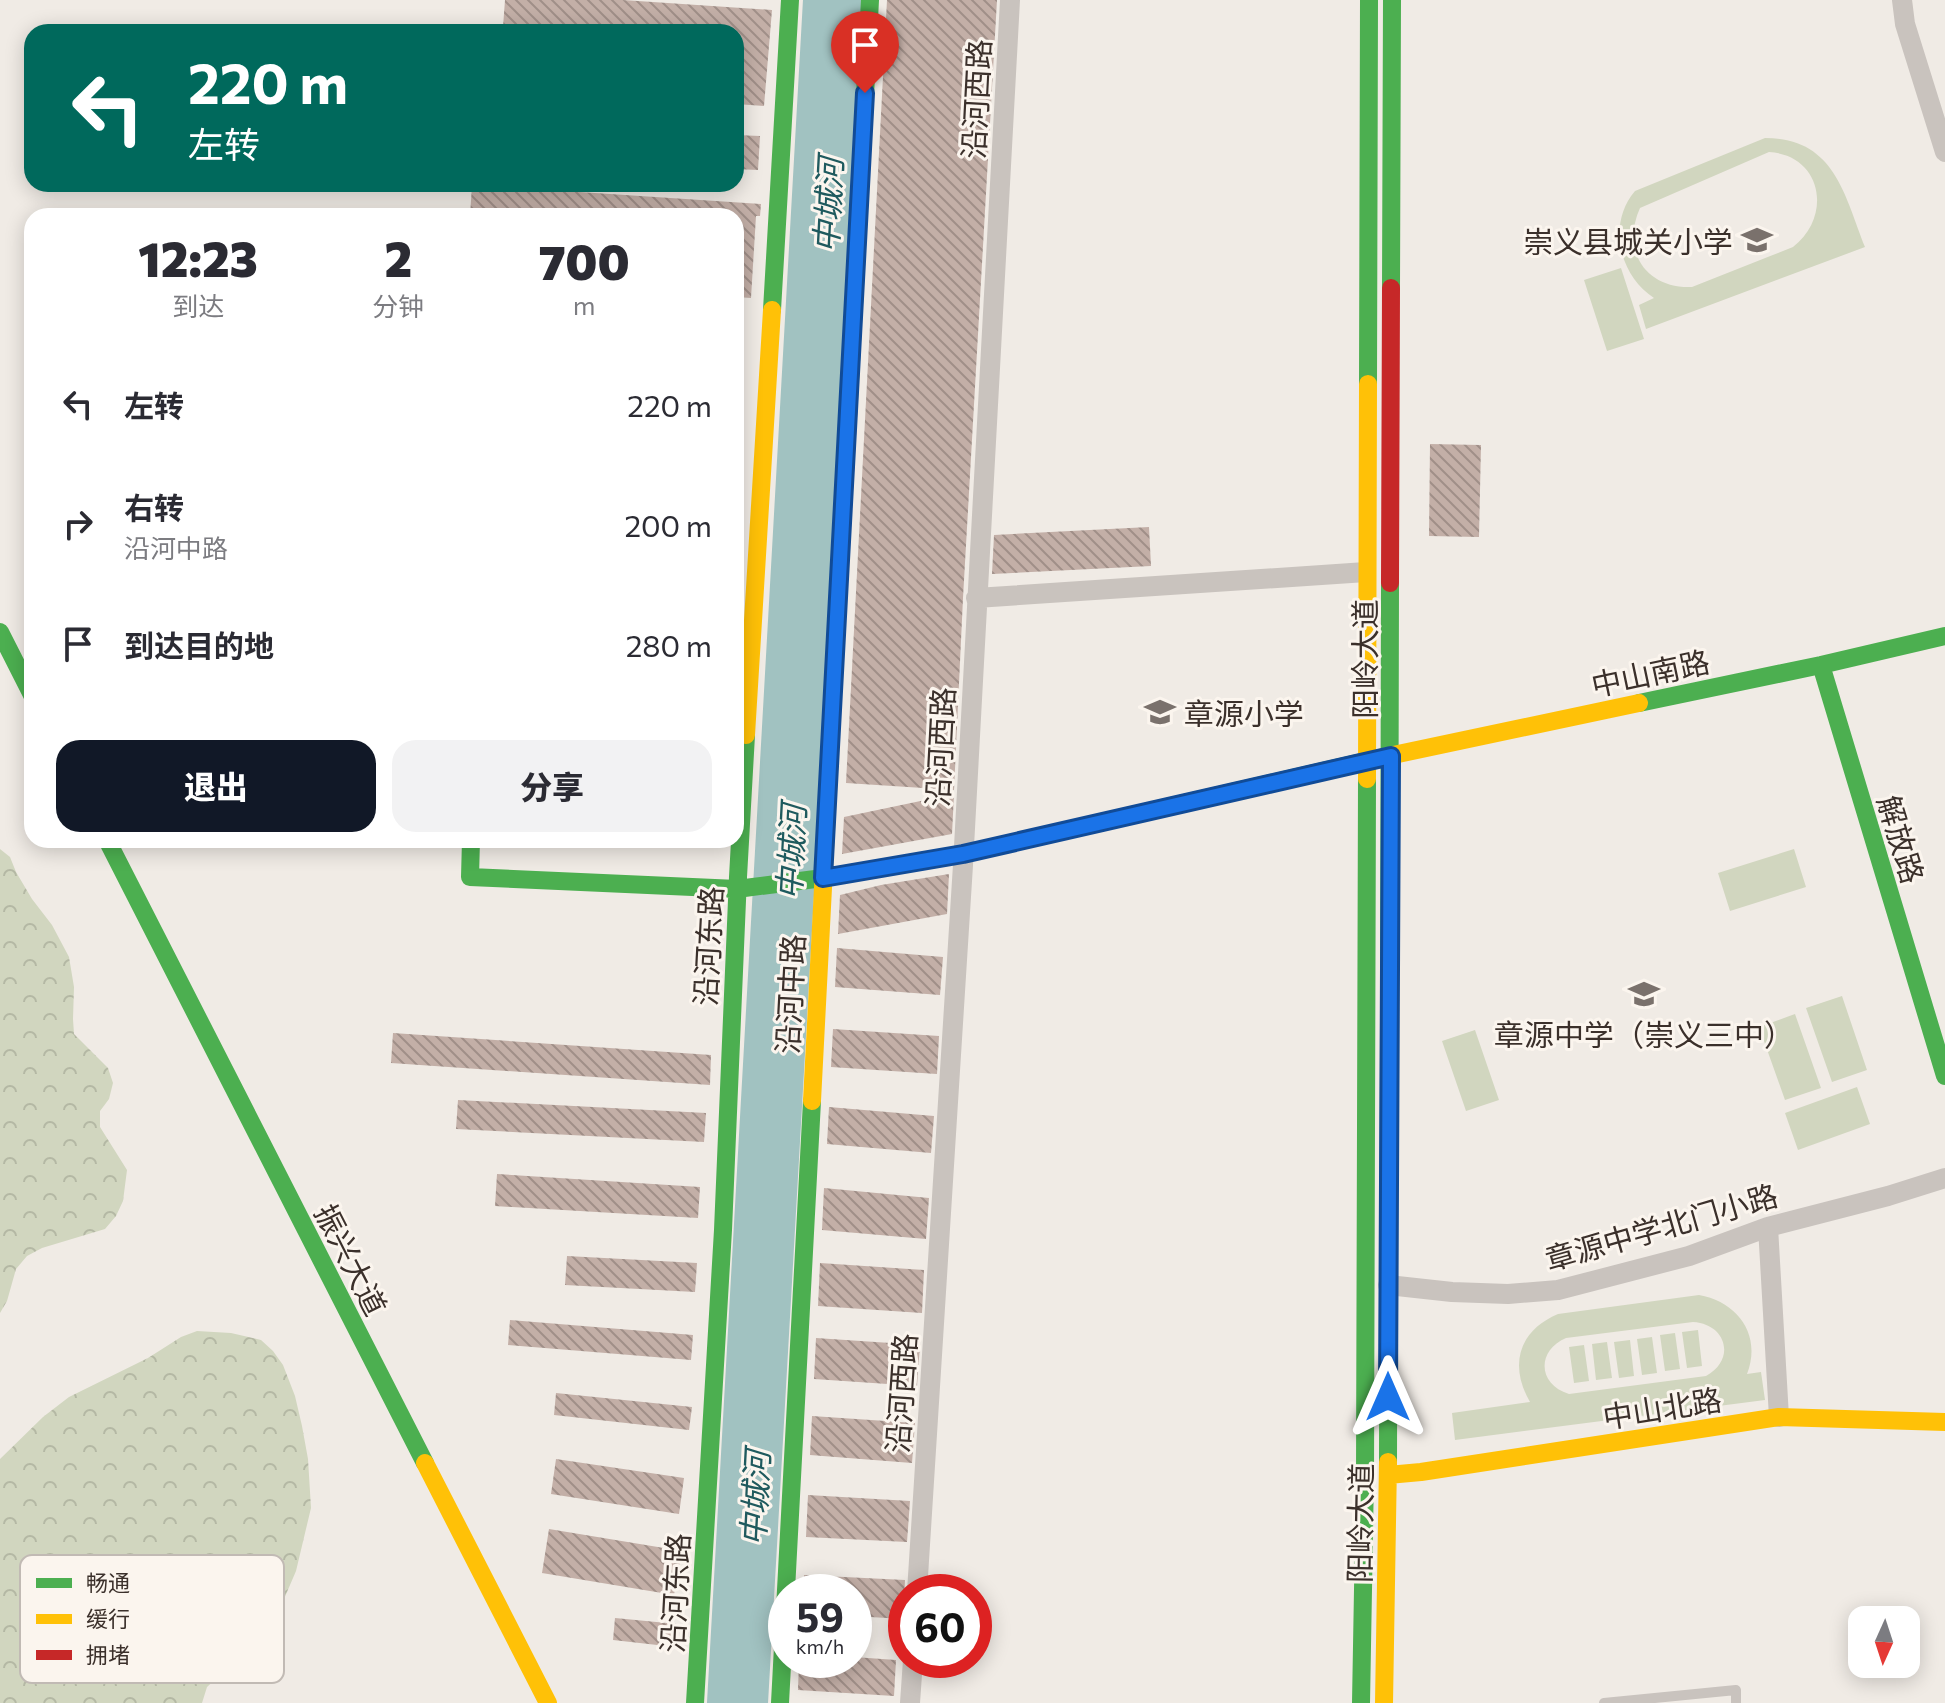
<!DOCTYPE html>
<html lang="zh">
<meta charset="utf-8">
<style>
body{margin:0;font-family:Commissioner,"Noto Sans SC",sans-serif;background:#f2f2f3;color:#2b2b33;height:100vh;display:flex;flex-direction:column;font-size:30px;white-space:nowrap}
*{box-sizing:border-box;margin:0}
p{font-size:26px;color:#7c7c81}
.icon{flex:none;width:44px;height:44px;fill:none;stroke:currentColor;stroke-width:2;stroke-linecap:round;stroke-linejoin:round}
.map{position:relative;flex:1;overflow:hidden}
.sheet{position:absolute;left:24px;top:208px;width:720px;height:640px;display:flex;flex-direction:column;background:#fff;border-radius:24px;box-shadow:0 4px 20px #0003}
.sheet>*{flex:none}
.hud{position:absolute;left:24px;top:24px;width:720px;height:168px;border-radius:24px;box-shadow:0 4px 20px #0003;background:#00695c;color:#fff;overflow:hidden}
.needle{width:52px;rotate:183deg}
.buttons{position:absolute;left:1848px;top:1606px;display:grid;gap:16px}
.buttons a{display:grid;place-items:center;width:72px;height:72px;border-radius:16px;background:#fff;box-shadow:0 4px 20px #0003;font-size:40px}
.speed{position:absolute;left:768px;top:1574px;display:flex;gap:16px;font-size:40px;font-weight:700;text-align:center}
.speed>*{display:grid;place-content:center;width:104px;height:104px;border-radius:50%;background:#fff;box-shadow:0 4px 20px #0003;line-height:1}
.speed small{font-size:20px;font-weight:400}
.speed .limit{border:12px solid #d22;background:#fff;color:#111}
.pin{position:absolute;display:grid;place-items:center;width:68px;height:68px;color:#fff;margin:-82px -34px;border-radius:50% 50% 50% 0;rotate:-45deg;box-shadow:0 0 8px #0007}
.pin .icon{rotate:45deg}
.me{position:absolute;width:88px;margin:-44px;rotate:0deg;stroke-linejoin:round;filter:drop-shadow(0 0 6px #0008)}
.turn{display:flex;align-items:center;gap:28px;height:168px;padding:0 32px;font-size:36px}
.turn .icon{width:104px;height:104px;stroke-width:2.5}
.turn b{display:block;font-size:56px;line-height:68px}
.eta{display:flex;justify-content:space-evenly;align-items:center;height:136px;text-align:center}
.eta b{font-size:48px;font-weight:800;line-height:56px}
.action{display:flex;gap:16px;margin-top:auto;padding:16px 32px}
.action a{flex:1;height:92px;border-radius:24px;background:#111827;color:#fff;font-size:32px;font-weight:800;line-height:92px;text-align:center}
.action a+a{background:#f2f2f3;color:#2b2b33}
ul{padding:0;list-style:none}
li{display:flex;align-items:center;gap:24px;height:120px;padding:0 32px}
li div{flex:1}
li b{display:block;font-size:30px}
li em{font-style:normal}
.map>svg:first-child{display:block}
.forest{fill:url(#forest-crowns)}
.green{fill:#d1d6bf;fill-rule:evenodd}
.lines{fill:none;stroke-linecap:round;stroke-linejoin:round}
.river{stroke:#a1c2c1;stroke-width:34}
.building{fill:url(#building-back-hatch)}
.lane{stroke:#c9c3be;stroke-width:10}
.street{stroke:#c9c3be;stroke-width:20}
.fast{stroke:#4caf50;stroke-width:18}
.slow{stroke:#ffc107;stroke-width:18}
.jam{stroke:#c62828;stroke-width:18}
.route-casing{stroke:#114b97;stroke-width:20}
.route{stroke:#1a73e8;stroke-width:14}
.labels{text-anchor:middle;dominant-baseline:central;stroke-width:6;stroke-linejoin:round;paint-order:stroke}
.street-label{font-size:30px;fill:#3b302b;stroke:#fbf5ee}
.poi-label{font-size:30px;fill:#3b302b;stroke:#fbf5ee;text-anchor:end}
.water-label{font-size:32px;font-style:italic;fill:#1f5a5e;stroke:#fbf5ee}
.key{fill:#fbf5ee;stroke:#c1bab4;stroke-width:2}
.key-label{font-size:22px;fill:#3b302b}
</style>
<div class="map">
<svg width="1945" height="1703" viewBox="0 0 1945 1703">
<defs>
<pattern id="forest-crowns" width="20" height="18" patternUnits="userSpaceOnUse" patternTransform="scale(2)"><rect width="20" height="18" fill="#d1d6bf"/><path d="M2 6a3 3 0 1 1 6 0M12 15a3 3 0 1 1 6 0" fill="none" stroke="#b4b8a4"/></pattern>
<pattern id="building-back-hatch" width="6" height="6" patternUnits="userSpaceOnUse" patternTransform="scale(2)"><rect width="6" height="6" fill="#c3afa7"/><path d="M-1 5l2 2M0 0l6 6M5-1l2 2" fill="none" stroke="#a08f88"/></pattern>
</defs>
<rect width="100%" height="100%" fill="#f0ebe5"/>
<!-- forest -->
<path class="forest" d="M0,849L10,857L16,872L32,899L52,925L69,957L74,987L73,1019L74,1034L108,1068L113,1083L109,1099L100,1111V1127L127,1170L123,1201L116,1216L105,1229L42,1248L27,1256L16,1269L7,1301L0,1313Z
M197,1331L231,1333L261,1340L273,1351L283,1365L295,1396L302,1426L308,1459L311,1508L296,1571L284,1599L244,1653L207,1687L202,1703H0V1459L43,1417L69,1397L148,1358L181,1337Z"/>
<!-- green -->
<path class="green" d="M1765,138C1834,138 1844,193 1865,247L1646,329L1639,305L1654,298C1619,275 1607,224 1635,191ZM1769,152C1822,155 1833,216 1793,247L1692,287C1645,289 1621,250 1640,208Z
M1621,268L1644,339L1607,351L1584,280Z
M1794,849L1806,887L1730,911L1718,873Z
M1842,996L1867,1070L1832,1082L1806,1008Z
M1795,1014L1821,1088L1785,1100L1759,1027Z
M1475,1030L1499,1100L1466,1111L1442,1041Z
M1857,1087L1870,1124L1798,1150L1785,1113Z
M1699,1295C1738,1302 1762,1335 1747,1374L1761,1372L1765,1400L1455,1440L1452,1413L1530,1402C1509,1366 1518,1331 1558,1314ZM1693,1322C1727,1324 1736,1360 1706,1376L1569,1394C1538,1385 1536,1351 1566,1338Z
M1698,1330L1702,1366L1687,1368L1682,1332Z
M1675,1333L1680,1369L1665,1371L1660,1335Z
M1652,1337L1657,1373L1642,1375L1637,1339Z
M1630,1340L1634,1376L1619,1378L1614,1342Z
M1607,1342L1612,1378L1596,1380L1592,1344Z
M1584,1345L1589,1381L1574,1383L1569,1347Z"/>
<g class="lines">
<!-- river -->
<path class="river" d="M724,1703L820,0
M751,1703L848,0"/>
</g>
<!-- building -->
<path class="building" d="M505,0H623L772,10L764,106L736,104V32H578L503,27Z
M887,0H997L963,598L954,790L846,783Z
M736,135L760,136L758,170L736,169Z
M472,185L761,204L760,216H756L751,298L736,297V216H470Z
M1430,444L1481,445L1479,537L1429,536Z
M1149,527L1151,566L992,574L994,535Z
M954,794L952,834L842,854L844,817Z
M949,874L947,914L838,934L840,895L881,885Z
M837,948L943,957L940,995L835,987Z
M833,1029L939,1036L937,1074L831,1067Z
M393,1033L711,1055L710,1085L391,1063Z
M458,1100L706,1113L704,1142L456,1129Z
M829,1107L934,1116L931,1153L827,1144Z
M497,1174L700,1187L698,1218L495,1206Z
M824,1188L929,1198L926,1239L822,1230Z
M567,1256L697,1263L695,1292L565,1285Z
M820,1263L924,1270L922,1313L818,1306Z
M510,1320L693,1335L691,1360L508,1345Z
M816,1338L920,1345L917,1386L814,1379Z
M556,1393L692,1407L689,1430L554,1415Z
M812,1416L915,1423L912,1463L810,1455Z
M556,1459L684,1478L679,1514L551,1494Z
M808,1495L910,1501L907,1542L806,1537Z
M549,1529L682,1551L674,1595L542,1573Z
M804,1575L905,1580L903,1619L854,1616V1592H803Z
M615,1618L677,1624L675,1647L613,1640Z
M854,1657L896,1660L894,1696L798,1690L799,1660H854Z"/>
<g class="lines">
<!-- lane -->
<path class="lane" d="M1604,1703L1736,1690V1703"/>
<!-- street -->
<path class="street" d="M1902,0L1905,24L1945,152
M976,598L1366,572
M1768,1227L1779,1417
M1388,1285L1452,1292L1508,1294L1558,1290L1689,1256L1768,1227L1888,1196L1945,1178
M917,1592L963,865L1010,0
M910,1703L913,1660"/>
<!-- fast -->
<path class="fast" d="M1391,288L1392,0
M772,310L790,0
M1368,384L1369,0
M849,399L870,0
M0,632L32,695
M1821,665L1945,1076
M1639,703L1821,665L1945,636
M107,840L425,1463
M471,840L470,877L737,889L823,878L963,854L1379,758
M1388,1462L1390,583
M695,1703L723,1230L738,877L746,735
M780,1703L812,1101
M1361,1703L1365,1476L1367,779"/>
<!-- slow -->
<path class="slow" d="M746,735L772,310
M1379,758L1639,703
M1367,779L1368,384
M812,1101L835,655
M425,1463L548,1703
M1388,1475L1421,1472L1779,1417L1945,1422
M1384,1703L1388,1462"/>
<!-- jam -->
<path class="jam" d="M1390,583L1391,288
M835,655L849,399"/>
</g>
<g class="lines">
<defs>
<path id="route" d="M865,93L823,878L963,854L1391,756L1388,1397"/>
</defs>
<!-- route casing -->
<use href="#route" class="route-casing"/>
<!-- route -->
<use href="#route" class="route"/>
</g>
<!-- icons -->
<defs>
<symbol id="school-bare" viewBox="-9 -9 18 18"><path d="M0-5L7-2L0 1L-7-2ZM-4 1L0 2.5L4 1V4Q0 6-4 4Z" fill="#7a716c" stroke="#fbf5ee" stroke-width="2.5" paint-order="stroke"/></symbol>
</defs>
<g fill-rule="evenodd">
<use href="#school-bare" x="1735" y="218" width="44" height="44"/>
<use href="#school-bare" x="1138" y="690" width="44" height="44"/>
<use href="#school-bare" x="1622" y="972" width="44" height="44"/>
</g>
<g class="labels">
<!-- street labels -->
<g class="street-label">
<text transform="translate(975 99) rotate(-87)">沿河西路</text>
<text transform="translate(1363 659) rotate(-90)">阳岭大道</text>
<text transform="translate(1650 672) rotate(-12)">中山南路</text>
<text transform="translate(939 747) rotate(-87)">沿河西路</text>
<text transform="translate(1902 839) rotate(73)">解放路</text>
<text transform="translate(707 946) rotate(-87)">沿河东路</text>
<text transform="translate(789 994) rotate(-87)">沿河中路</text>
<text transform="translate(1661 1226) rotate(-16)">章源中学北门小路</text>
<text transform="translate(352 1259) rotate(63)">振兴大道</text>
<text transform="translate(900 1393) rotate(-86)">沿河西路</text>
<text transform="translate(1662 1407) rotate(-9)">中山北路</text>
<text transform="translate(1359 1523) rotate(-89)">阳岭大道</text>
<text transform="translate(674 1593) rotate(-87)">沿河东路</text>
</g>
<!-- poi labels -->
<g class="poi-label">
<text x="1733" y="240">崇义县城关小学</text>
<text x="1184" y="712" text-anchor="start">章源小学</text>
<text x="1644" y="1033" text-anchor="middle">章源中学（崇义三中）</text>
</g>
<!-- water labels -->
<g class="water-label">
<text transform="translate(827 205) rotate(-87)">中城河</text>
<text transform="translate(790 852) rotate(-87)">中城河</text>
<text transform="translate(754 1498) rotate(-87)">中城河</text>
</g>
</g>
<!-- legend -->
<rect x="20" y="1555" width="264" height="128" rx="12" class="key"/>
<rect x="36" y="1578" width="36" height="10" fill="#4caf50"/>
<rect x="36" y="1614" width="36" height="10" fill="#ffc107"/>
<rect x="36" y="1650" width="36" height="10" fill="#c62828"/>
<g class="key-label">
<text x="86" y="1591">畅通</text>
<text x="86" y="1627">缓行</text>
<text x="86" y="1663">拥堵</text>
</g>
</svg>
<div class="buttons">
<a><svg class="needle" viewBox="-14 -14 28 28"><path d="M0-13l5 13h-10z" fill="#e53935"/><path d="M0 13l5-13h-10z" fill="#7c7c81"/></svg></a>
</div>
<div class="speed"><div>59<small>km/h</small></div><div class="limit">60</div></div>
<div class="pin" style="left:865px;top:93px;background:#d93025"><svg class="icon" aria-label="arrive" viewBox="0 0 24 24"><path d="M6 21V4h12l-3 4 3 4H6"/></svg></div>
<svg class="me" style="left:1388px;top:1397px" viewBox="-20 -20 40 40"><path d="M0-17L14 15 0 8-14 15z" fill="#1a73e8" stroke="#fff" stroke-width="4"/></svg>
<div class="hud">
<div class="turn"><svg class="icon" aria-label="left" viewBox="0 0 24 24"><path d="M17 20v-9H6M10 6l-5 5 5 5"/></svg><div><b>220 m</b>左转</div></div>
</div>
<section class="sheet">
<div class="eta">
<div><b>12:23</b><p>到达</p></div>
<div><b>2</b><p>分钟</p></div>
<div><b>700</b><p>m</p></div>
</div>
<ul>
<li><svg class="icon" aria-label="left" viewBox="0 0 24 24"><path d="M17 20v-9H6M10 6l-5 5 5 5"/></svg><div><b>左转</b></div><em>220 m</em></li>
<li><svg class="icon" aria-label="right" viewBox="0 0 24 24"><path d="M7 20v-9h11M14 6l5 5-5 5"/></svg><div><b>右转</b><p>沿河中路</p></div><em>200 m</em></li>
<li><svg class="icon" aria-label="arrive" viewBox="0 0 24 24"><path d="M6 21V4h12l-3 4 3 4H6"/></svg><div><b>到达目的地</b></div><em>280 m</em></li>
</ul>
<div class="action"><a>退出</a><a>分享</a></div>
</section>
</div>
